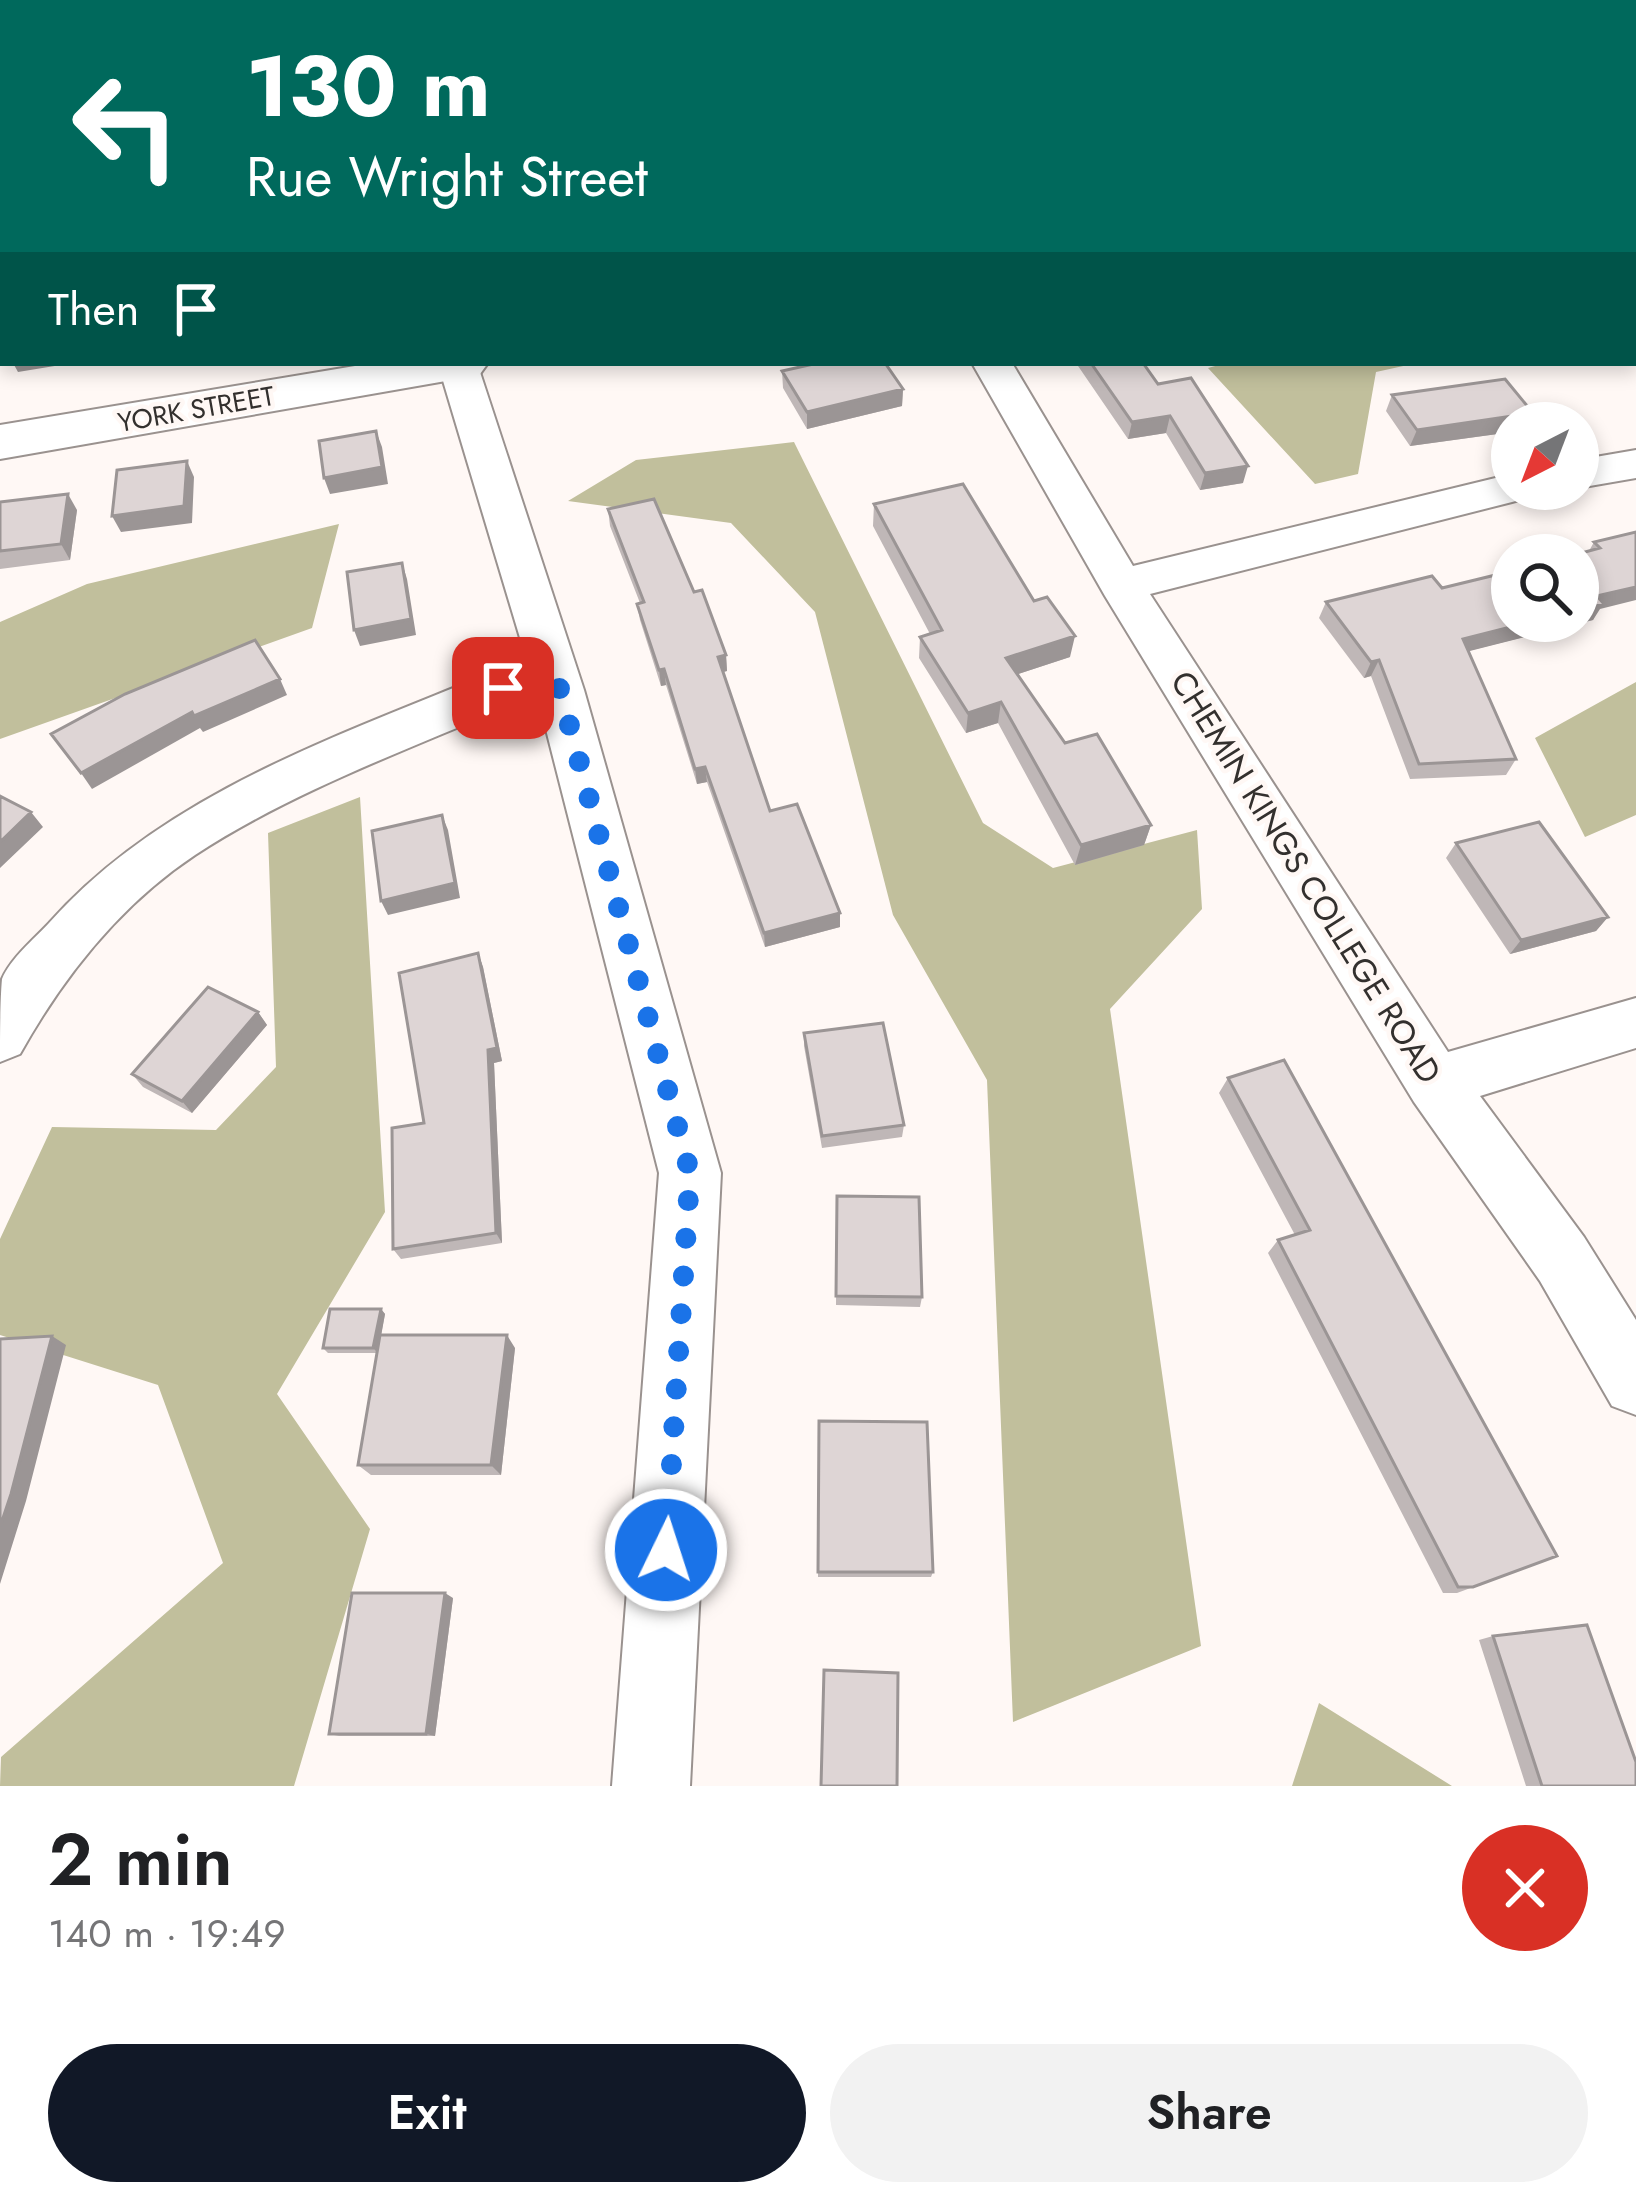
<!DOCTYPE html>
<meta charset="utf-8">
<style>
body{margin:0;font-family:Jost,sans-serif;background:#f2f2f2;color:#202124;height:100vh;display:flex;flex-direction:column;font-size:45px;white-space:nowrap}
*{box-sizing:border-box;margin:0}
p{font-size:39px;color:#757577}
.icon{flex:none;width:66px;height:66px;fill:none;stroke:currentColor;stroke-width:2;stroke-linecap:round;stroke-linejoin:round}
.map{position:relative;height:1786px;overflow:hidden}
.details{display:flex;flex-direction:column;background:#fff;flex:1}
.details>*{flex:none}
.hud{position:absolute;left:0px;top:0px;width:1638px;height:366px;box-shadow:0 6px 18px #0003;background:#00695c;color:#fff;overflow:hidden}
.needle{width:78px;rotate:222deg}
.controls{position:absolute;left:1491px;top:402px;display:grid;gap:24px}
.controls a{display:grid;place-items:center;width:108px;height:108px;border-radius:50%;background:#fff;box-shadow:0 6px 18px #0003;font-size:60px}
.pin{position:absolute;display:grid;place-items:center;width:102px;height:102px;color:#fff;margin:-51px;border-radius:24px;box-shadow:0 6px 18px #0006}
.me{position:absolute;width:132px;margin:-66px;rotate:4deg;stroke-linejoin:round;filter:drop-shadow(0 0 9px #0008)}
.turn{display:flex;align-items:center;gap:42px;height:252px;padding:0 48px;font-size:54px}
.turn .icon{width:156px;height:156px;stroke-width:2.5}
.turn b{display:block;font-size:84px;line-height:102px}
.then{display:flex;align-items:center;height:114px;padding:0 48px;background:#0003;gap:24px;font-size:45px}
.round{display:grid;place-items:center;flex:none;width:126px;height:126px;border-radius:63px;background:#f2f2f2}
.overview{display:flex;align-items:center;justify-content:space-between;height:204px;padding:0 48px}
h1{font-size:72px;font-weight:600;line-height:90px}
.cta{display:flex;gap:24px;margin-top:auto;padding:24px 48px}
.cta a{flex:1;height:138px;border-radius:72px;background:#111827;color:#fff;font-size:48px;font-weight:600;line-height:138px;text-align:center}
.cta a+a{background:#f2f2f2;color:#202124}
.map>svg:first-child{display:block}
.forest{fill:#c1bf9c}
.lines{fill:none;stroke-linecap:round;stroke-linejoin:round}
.minor-casing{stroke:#9a928f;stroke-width:4}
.tertiary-casing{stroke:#9a928f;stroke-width:4}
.minor{fill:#fff;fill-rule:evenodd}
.tertiary{fill:#fff;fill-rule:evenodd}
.wall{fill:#bfb7b7}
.shaded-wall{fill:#9b9595}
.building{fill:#ded5d5;stroke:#9b9595;stroke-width:3}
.route{stroke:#1a73e8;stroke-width:21;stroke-dasharray:0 37.8}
.labels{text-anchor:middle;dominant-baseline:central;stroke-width:9;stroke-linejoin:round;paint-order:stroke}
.far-street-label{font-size:27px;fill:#33302e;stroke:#fff8f5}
.street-label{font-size:33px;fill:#33302e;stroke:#fff8f5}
</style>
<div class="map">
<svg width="1636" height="1786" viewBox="0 0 1636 1786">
<rect width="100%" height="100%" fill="#fff8f5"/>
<!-- forest -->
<path class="forest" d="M1226,363H1417L1376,372L1358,474L1315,484L1208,368Z
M794,442L983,823L1053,868L1197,830L1202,909L1110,1009L1201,1646L1013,1722L987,1080L893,915L815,612L731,523L568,501L636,460Z
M339,524L312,628L0,739V622L87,584Z
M1636,682V815L1585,837L1535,738Z
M360,797L385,1212L277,1394L370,1529L294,1786H0L1,1757L223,1563L158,1385L0,1335V1239L52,1127L216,1130L276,1067L268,833Z
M1319,1703L1452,1786H1292Z"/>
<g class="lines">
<defs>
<path id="minor" d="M748,0H778L779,3H749Z
M477,363L584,690L721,1173L690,1786H612L659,1173L537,694C425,743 297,788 195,855C121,904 63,977 20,1054L0,1062C0,1038 0,1001 2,979C11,958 33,940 49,923C172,785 360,729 526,658L438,364Z
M972,363H1012L1133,566L1512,474V489H1533L1527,498L1512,502L1150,594L1448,1052L1636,998V1048L1480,1096L1584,1237L1636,1320V1415L1612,1406L1540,1281L1414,1102L1105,596Z
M1636,450V478L1578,488V460Z"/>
<path id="tertiary" d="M1635,132H1636V158H1635Z
M373,363H488L480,374L463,378L0,459V425Z"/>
</defs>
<!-- minor casing -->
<use href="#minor" class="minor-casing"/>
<!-- tertiary casing -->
<use href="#tertiary" class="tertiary-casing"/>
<!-- minor -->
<use href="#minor" class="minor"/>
<!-- tertiary -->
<use href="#tertiary" class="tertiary"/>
</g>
<!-- wall -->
<path class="wall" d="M1076,363H1143L1158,384L1243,483L1200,490L1166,433L1128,439Z
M782,371L903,389L902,406L807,429L783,388Z
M1392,395L1512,423V432L1410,446L1386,411Z
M0,502L77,510L70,560L0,569Z
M874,504L1034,601L1070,657L1018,674L1065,743L1151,825L1144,845L1075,865L998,723L966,733L919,658L920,637L930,634L873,526Z
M608,509L694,592L726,655L727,671L723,672L770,811L840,927L765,947L707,782L697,784L666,685L661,686L640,620L637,604L640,603L610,526Z
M1636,532L1593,620L1468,651L1516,759L1506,775L1410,779L1371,676L1364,678L1319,618L1326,602L1442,588L1589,551L1594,542Z
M1456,843L1608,917L1596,931L1510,954L1446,858Z
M478,953L483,967L502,1061L494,1063L502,1243L401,1259L393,1249L424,1123Z
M258,1012L267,1025L192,1113L143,1087L132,1074Z
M804,1033L904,1125L902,1137L822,1148L804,1046Z
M1228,1078L1557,1556L1457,1593H1443L1268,1253L1278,1240L1295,1235L1219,1093Z
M837,1196L922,1297L920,1307L836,1305Z
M381,1309L385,1314L381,1335L515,1348L501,1475H371L358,1465L377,1353H328L323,1348Z
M819,1421L933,1572L931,1577H818Z
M453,1598L435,1736H339L329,1734Z
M1493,1636L1636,1786H1526L1479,1640Z"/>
<!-- shaded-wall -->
<path class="shaded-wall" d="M13,363H73L18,372Z
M903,389L902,406L807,429V412Z
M1533,413L1528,423H1512V432L1410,446L1417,430Z
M1170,416L1166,433L1128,439L1132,422Z
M376,431L382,447L388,484L330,494L324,478Z
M187,461L194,477L192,523L121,532L112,516Z
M1248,466L1243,483L1200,490L1205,473Z
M68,494L77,510L70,560L61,544Z
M402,563L407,579L416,635L360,646L354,630Z
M1636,587V600L1600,609L1593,620L1454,655L1463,639L1534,621H1578V610L1597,596Z
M1075,636L1070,657L1003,679L1006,658Z
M726,655L727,671L719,673L718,657Z
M1379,660L1371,676L1364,678L1371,662Z
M664,669L666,685L661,686L659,670Z
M280,679L287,695L203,732L200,728L92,789L81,773L192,712Z
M1001,702L998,723L966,733L968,713Z
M705,767L707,782L697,784L695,769Z
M31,812L43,827L0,868V842Z
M442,815L448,830L460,898L388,915L381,901Z
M1151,825L1144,845L1075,865L1081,845Z
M840,913V927L765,947L764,933Z
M1608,917L1596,931L1510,954L1521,940Z
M478,953L483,967L502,1061L494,1063L502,1243L496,1233Z
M258,1012L267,1025L192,1113L182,1101Z
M381,1309L385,1314L378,1353L373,1348Z
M507,1335L515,1348L501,1475L491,1465Z
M52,1336L66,1345L26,1501L0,1584V1527Z
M445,1593L453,1598L435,1736L426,1734Z"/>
<!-- building -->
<path class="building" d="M35,0H694L696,3H35Z
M1268,0H1516L1520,3H1252Z
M0,27H3V115H0Z
M818,363H885L903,389L807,412L782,371Z
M1091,363H1143L1158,384L1191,378L1248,466L1205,473L1170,416L1132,422Z
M1505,379L1533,413L1417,430L1392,395Z
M376,431L382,467L324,478L319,441Z
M187,461L184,506L112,516L117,470Z
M963,484L1034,601L1047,597L1075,636L1006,658L1065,743L1097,734L1151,825L1081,845L1001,702L968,713L920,637L942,630L874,504Z
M68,494L61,544L0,551V502Z
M654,499L694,592L702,590L726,655L718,657L770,811L797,804L840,913L764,933L705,767L695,769L664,669L659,670L637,604L644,602L608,509Z
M1636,532V587L1597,596L1604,604L1578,610V555H1574L1600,548L1594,542Z
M402,563L411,619L354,630L347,572Z
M1512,571V621H1534L1463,639L1516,759L1419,764L1379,660L1371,662L1326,602L1432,576L1442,588Z
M255,640L280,679L194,716L192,712L81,773L51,734L125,694Z
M0,796L31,812L0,842Z
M442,815L455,883L381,901L372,831Z
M1539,822L1608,917L1521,940L1456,843Z
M478,953L497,1048L488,1050L496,1233L393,1249L392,1128L424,1123L399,973Z
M208,987L258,1012L182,1101L132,1074Z
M883,1023L904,1125L822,1136L804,1033Z
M1284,1060L1557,1556L1473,1587H1458L1278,1240L1310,1230L1228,1078Z
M837,1196L919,1197L922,1297L836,1296Z
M330,1309H381L373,1348H323Z
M380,1335H507L491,1465H358Z
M52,1336L11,1494L0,1527V1339Z
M819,1421L927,1422L933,1572H818Z
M352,1593H445L426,1734H329Z
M1587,1625L1636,1762V1786H1542L1493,1636Z
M824,1670L898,1673L897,1786H821Z"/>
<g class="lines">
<!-- route -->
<path class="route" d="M503,688L551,667L560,690L690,1173L666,1550"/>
</g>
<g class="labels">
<!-- far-street labels -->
<g class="far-street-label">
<text transform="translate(196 409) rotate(-10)">YORK STREET</text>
</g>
<!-- street labels -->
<g class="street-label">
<text transform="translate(1306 877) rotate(58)">CHEMIN KINGS COLLEGE ROAD</text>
</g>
</g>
</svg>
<div class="controls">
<a><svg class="needle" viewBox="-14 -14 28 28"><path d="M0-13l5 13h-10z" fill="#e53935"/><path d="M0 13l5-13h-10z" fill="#757577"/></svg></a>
<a><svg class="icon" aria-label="search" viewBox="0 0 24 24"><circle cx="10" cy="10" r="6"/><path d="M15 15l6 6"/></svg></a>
</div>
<div class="pin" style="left:503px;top:688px;background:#d93025"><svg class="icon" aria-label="arrive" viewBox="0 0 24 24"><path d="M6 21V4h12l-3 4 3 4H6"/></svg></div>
<svg class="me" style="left:666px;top:1550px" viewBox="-20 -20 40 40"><circle r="17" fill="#1a73e8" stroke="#fff" stroke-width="3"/><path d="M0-11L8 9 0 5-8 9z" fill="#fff"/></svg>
<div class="hud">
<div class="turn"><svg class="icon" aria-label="left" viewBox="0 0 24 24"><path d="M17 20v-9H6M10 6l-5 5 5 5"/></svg><div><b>130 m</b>Rue Wright Street</div></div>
<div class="then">Then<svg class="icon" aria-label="arrive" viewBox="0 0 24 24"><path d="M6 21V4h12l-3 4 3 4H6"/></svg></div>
</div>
</div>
<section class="details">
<div class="overview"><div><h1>2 min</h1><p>140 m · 19:49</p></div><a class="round" style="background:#d93025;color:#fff"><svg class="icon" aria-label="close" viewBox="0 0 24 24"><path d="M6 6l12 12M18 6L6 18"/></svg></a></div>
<div class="cta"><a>Exit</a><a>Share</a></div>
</section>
